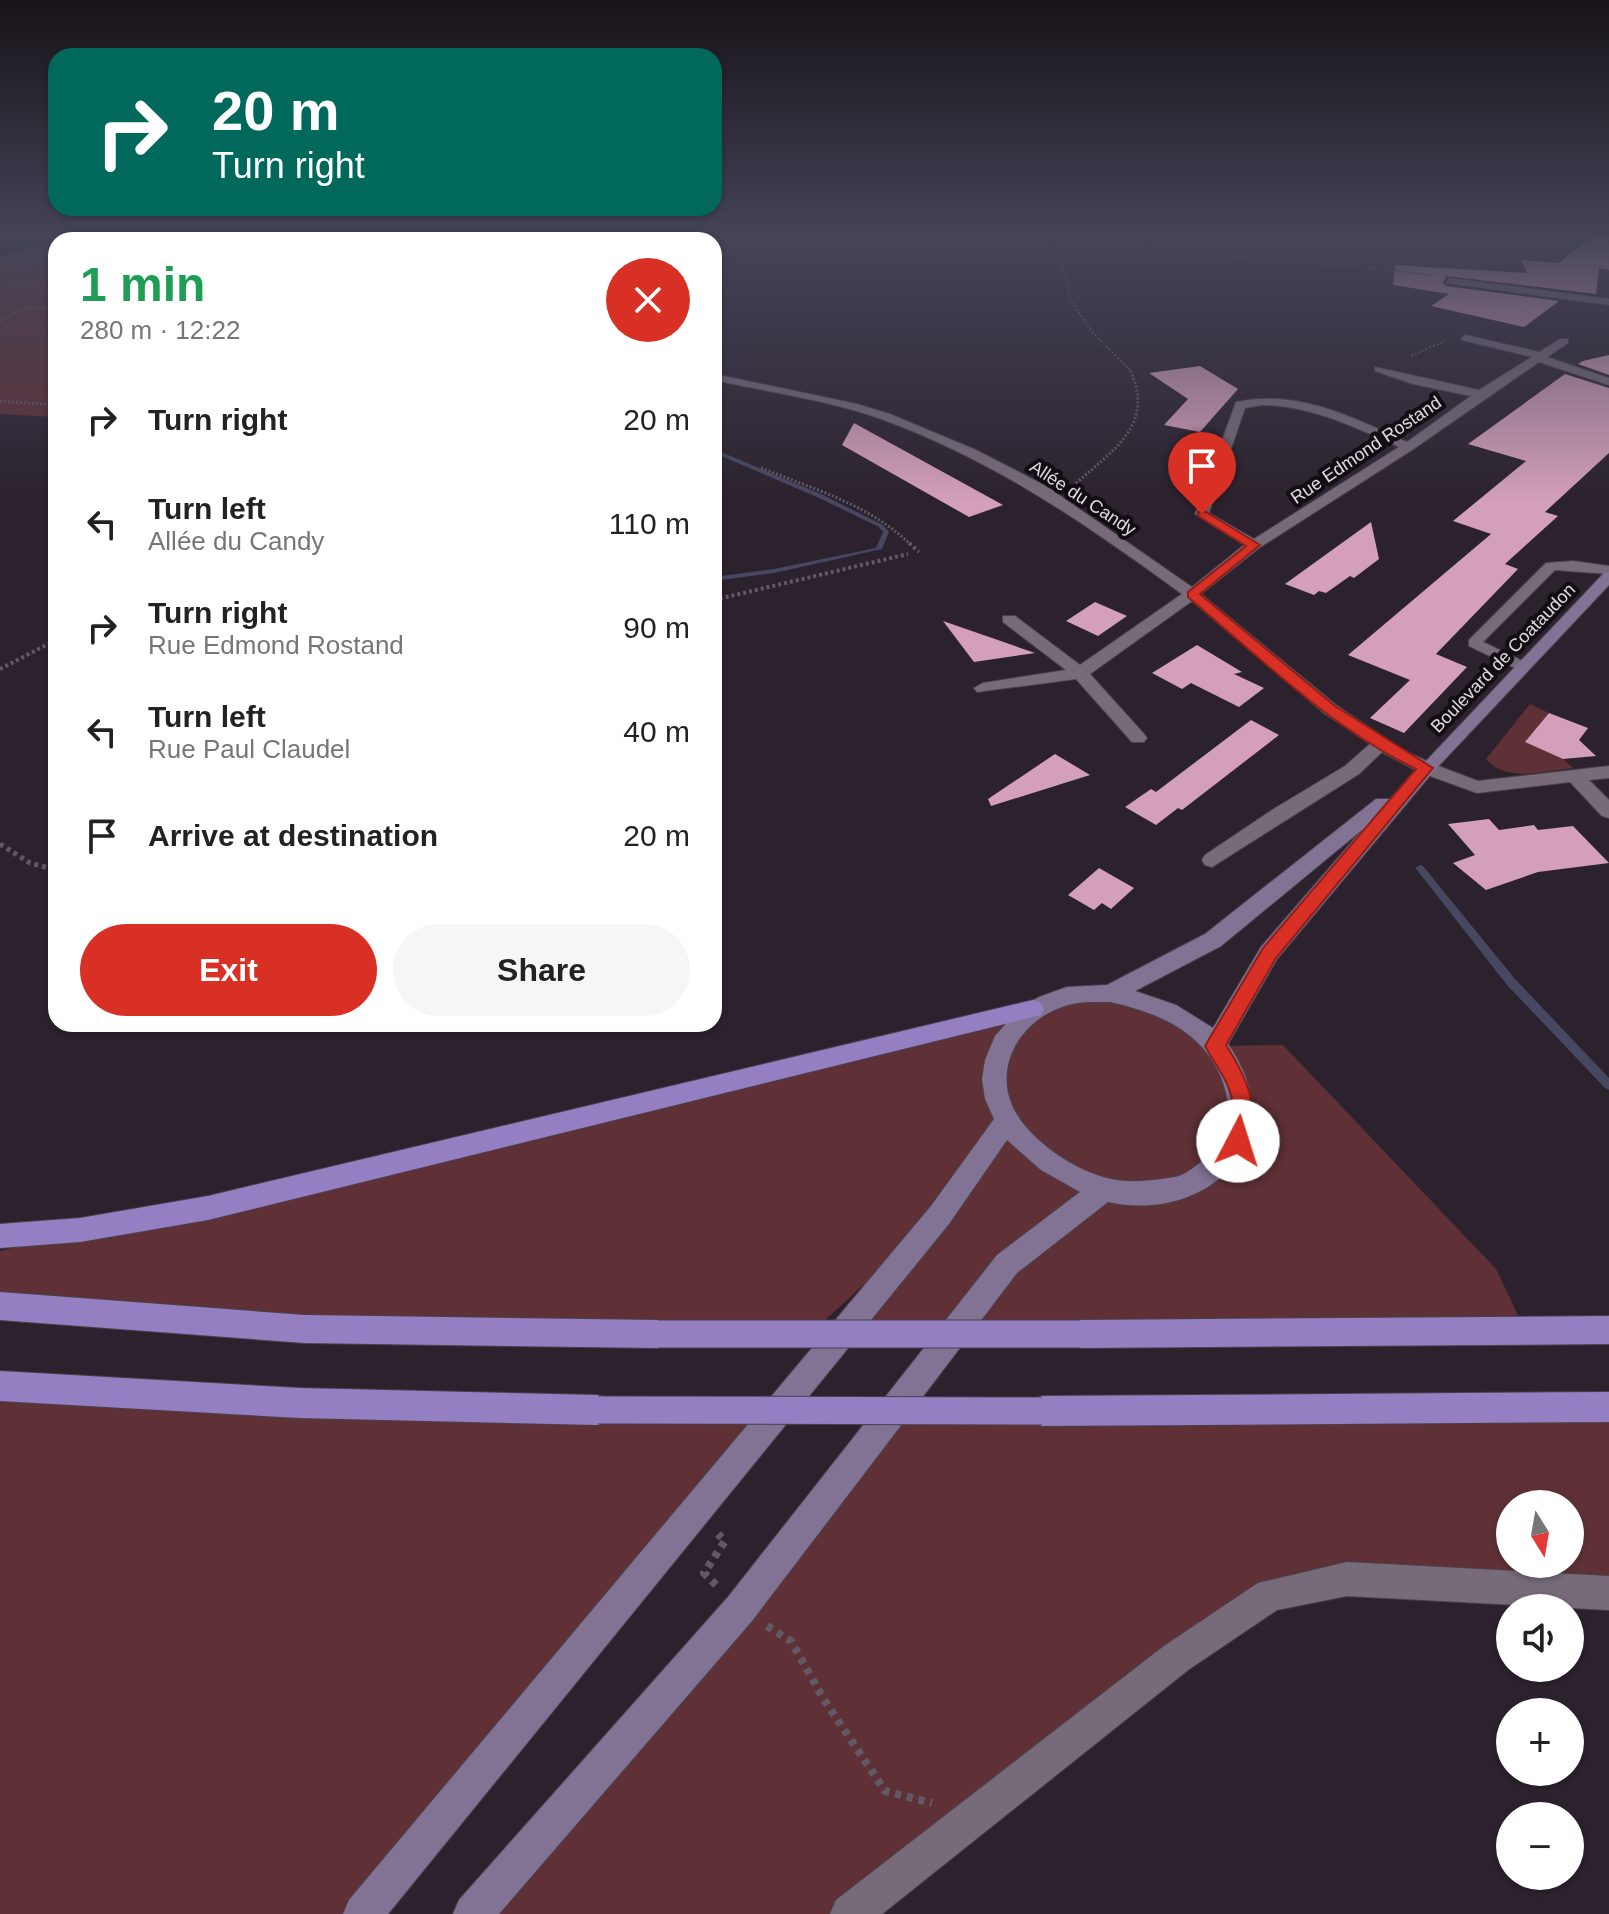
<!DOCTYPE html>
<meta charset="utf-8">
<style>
body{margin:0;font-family:Helvetica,sans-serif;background:#f6f6f6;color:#222;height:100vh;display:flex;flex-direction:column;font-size:30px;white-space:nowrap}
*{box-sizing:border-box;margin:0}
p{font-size:26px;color:#767676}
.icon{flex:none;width:44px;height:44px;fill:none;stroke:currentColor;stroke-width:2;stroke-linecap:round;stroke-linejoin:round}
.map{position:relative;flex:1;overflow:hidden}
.panel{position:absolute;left:48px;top:232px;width:674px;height:800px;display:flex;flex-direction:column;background:#fff;border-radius:24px;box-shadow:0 2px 6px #0004}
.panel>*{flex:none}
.hud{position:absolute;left:48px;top:48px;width:674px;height:168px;border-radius:24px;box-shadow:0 2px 6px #0004;background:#00695c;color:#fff;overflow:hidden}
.needle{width:52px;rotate:169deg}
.tools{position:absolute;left:1496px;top:1490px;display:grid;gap:16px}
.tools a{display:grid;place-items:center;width:88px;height:88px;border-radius:50%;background:#fff;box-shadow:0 2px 6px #0004;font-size:40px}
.pin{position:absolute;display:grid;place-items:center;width:68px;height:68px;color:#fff;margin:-82px -34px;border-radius:50% 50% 50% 0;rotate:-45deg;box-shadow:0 0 8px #0007}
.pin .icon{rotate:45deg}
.me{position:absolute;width:88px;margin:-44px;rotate:5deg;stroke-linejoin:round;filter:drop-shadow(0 0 6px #0008)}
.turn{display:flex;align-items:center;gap:28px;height:168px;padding:0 32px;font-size:36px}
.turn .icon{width:104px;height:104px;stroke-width:2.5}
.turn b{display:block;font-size:56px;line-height:68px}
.round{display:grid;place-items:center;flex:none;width:84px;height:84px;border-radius:42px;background:#f6f6f6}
.summary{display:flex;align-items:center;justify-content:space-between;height:136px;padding:0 32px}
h1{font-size:48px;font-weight:700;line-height:60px;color:#1e9e55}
.action{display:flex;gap:16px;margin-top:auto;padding:16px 32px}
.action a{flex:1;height:92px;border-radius:48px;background:#d93025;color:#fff;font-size:32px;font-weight:700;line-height:92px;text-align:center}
.action a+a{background:#f6f6f6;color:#222}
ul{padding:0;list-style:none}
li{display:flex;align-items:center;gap:24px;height:104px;padding:0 32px}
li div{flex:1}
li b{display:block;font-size:30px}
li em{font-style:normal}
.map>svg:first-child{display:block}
.green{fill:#5f3137;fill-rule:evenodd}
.water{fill:#05092c;stroke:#474762;stroke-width:2}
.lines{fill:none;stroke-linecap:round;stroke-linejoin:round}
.stream{fill:#474762;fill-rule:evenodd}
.building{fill:#d39fb9}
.service-casing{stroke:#49414b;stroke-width:2}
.minor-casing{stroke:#49414b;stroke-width:2}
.secondary-casing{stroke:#49414b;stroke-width:2}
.trunk-casing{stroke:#49414b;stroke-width:2}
.path-far4{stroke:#625964;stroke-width:2;stroke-dasharray:2 2;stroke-linecap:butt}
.path-far3{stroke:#625964;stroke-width:3;stroke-dasharray:2 2;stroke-linecap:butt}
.path-far2{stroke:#625964;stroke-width:4;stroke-dasharray:3 3;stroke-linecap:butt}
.path-far1{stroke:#625964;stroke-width:5;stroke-dasharray:4 4;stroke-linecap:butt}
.path{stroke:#625964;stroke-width:8;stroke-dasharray:6 6;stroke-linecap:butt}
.service{fill:#776b79;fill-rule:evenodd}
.minor{fill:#776b79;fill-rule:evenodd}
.secondary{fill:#827294;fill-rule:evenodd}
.trunk{fill:#947fc2;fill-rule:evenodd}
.trunk-bridge-casing{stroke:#49414b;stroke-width:29;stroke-linecap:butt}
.trunk-bridge{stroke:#947fc2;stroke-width:27}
.route{fill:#d93025;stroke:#8d1f18;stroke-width:2}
.labels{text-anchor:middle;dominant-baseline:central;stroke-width:8;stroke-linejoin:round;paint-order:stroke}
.far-street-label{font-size:18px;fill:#e0d9e1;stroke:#120d13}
</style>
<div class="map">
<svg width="1609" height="1914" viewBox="0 0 1609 1914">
<rect width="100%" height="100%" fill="#2c222e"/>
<!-- green -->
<path class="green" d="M69,234H601L607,240H56V417L0,414V259Z
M1530,704L1549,713L1526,742L1563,759L1573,768C1545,771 1506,783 1486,759Z
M1069,995L1149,1002L1215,1046L1283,1045L1496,1269L1525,1330L843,1334L934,1220L810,1334L0,1306V1251Z
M0,1386L776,1410L363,1914H0Z
M1609,1407V1596L1270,1595L850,1914H473L894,1411ZM1510,1504H1570V1564H1510Z"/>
<!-- water -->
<path class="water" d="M0,234H69L0,259Z"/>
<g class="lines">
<!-- stream -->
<path class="stream" d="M61,234H65L64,235L73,238L71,239L61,237Z
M56,246V249L33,261L32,263L56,264V266L27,264L30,259Z
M714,449L821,494L883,525L889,532L882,549L774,573L714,581V577L774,569L876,548L883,532L879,527L817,497L714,453Z
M1420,865L1423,866L1515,979L1609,1078V1090L1605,1088L1507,985L1417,870L1415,868Z"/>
</g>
<!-- building -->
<path class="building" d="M1595,234H1609V270L1599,268L1596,294L1446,276L1443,283L1446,286L1559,301L1524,327L1431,306L1449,294L1393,285L1395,265L1527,273L1521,260L1559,263Z
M1609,355V375L1578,364L1583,361Z
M1200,366L1238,389L1200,432L1164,425L1188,399L1149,373Z
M1565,374L1609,388V453L1545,512L1558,516L1505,564L1518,569L1436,654L1467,667L1404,733L1370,718L1410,680L1348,655L1491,534L1453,521L1526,461L1468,444Z
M854,423L1003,505L969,517L842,445Z
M1371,522L1379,559L1354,578L1350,576L1326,593L1319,591L1314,595L1285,584Z
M1095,602L1127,616L1098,636L1066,621Z
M943,621L1035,653L974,662Z
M1197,645L1242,672L1234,674L1264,688L1239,707L1191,683L1182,689L1152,673Z
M1549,713L1588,728L1579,740L1596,756L1563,759L1525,742Z
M1251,720L1279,735L1182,810L1178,808L1156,825L1125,807L1151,789L1156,792Z
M1055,754L1090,775L991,806L988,799Z
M1489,819L1499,830L1534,825L1538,830L1573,826L1609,863L1538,872L1486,890L1453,863L1475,855L1448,824Z
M1099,868L1134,888L1111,909L1102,903L1094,910L1068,895Z"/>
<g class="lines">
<defs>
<path id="service" d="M1573,561L1609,566V574L1555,570L1483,642L1527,663V669H1517L1469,646V640L1546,563Z"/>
<path id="minor" d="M1449,278L1609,299V305L1446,283Z
M1466,335L1539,352L1560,339H1568V343L1547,357L1609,378V385L1539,362L1412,450L1259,548L1201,594L1336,705L1403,750L1433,764L1478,781L1609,766V778L1589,780L1609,800V818L1602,816L1570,782L1477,793L1419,772L1382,752L1359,774L1212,867L1205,865L1202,860L1205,855L1272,810L1345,766L1370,744L1324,713L1192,601L1090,674L1144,734L1147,738L1144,742H1132L1076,679L977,692L974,688L983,683L1066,670L1003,622V616H1015L1080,665L1182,594C1086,524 994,460 881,419C828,400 769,392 714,380V374L857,404L890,414L976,450L1046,486L1192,587L1244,545L1195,514L1236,402C1298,389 1352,417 1407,442L1471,396L1413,384L1375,371V367L1479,390L1532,357L1462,340L1461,338ZM1262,405C1312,406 1354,427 1399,447L1254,539L1209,513L1245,408Z
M1347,1562L1609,1576V1610L1347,1596L1277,1610L1188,1670L882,1914H830L836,1900L1164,1646L1258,1583Z"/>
<path id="secondary" d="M1609,572V585L1433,772L1277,959L1228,1044C1295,1139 1209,1224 1108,1202L1017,1273L752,1621L499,1914H453L459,1900L728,1597L997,1255L1080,1192L1041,1170L1007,1140L949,1224L388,1914H343L349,1900L931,1206L994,1119L985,1099L982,1079L985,1060L995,1036L1021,1007L1039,997L1067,987L1107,985L1205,934L1376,799H1390L1604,573ZM1363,829L1261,947L1213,1028L1176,1005L1135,991L1221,946ZM1110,1002C1141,1009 1173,1019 1197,1042C1231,1074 1243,1132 1201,1162C1193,1168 1185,1175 1175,1177C1151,1181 1126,1184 1103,1177C1072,1168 1033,1142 1016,1113C990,1068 1021,1018 1068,1005C1081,1001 1096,1002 1110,1002Z"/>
<path id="trunk" d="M1033,1000L1041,1003L1044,1009L1041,1015L208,1220L80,1242L0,1248V1224L80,1218L208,1196Z
M0,1292L305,1315L658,1320L668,1324L672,1334L668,1344L658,1348L305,1343L0,1320Z
M1609,1316V1344L1080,1348L1070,1344L1066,1334L1070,1324L1080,1320Z
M0,1371L300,1388L598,1395L609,1399L613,1410L609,1421L598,1425L300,1418L0,1401Z
M1609,1392V1422L1042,1426L1031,1422L1027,1411L1031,1400L1042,1396Z"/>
</defs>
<!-- service casing -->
<use href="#service" class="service-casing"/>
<!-- minor casing -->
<use href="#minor" class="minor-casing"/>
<!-- secondary casing -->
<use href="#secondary" class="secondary-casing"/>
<!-- trunk casing -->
<use href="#trunk" class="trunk-casing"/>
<!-- path-far4 -->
<path class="path-far4" d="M1054,234L1052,245L1063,268L1071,301L1092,332L1130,370
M1122,234C1223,267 1330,258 1433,276
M0,280L56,277
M0,321L23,309L56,307
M1411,356L1445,341"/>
<!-- path-far3 -->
<path class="path-far3" d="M0,401L56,405
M761,468C814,489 870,505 911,545
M1073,486C1111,451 1158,425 1129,368"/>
<!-- path-far2 -->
<path class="path-far2" d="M909,543L919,552
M714,600L908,554
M0,669L56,640"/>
<!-- path-far1 -->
<path class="path-far1" d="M0,844L30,863L56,870"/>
<!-- path -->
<path class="path" d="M716,1585L704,1573L725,1541L718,1534
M767,1626L791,1641L823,1698L885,1791L932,1803"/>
<!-- service -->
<use href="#service" class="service"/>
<!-- minor -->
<use href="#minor" class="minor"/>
<!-- secondary -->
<use href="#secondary" class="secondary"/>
<!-- trunk -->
<use href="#trunk" class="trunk"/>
<defs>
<path id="trunk-bridge" d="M658,1334H1080
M598,1410L1042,1411"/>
</defs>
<!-- trunk-bridge casing -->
<use href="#trunk-bridge" class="trunk-bridge-casing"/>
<!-- trunk-bridge -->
<use href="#trunk-bridge" class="trunk-bridge"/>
</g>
<!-- sky -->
<linearGradient id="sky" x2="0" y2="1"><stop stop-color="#181319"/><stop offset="0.47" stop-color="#454457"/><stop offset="1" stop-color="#454457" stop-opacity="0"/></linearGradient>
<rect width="1609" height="501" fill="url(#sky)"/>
<!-- route -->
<path class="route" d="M1198,512H1206L1260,545L1200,594L1335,706L1433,768L1276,958L1226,1045C1246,1076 1263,1111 1245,1147L1238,1150L1230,1147C1224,1135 1233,1123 1233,1110C1233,1085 1216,1066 1205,1046L1263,948L1416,769C1331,728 1260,658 1188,597V592L1246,546L1198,516Z"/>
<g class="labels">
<!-- far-street labels -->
<g class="far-street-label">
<text transform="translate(1366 450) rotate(-34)">Rue Edmond Rostand</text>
<text transform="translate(1083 498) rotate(33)">Allée du Candy</text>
<text transform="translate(1503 658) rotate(-46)">Boulevard de Coataudon</text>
</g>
</g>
</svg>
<div class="tools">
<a><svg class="needle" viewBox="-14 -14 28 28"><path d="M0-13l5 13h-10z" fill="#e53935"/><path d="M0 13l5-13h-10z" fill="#767676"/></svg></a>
<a><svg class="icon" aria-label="sound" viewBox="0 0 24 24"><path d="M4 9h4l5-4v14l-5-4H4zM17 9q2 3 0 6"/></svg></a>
<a>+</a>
<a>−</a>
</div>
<div class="pin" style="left:1202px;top:514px;background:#d93025"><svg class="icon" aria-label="arrive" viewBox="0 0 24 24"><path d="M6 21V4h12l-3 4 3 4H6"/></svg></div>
<svg class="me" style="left:1238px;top:1141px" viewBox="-20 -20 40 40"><circle r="19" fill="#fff"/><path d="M0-13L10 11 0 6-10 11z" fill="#d93025"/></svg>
<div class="hud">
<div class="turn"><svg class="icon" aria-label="right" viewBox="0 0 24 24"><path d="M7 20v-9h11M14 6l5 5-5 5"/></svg><div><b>20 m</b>Turn right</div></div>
</div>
<section class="panel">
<div class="summary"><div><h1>1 min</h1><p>280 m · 12:22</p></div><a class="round" style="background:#d93025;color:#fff"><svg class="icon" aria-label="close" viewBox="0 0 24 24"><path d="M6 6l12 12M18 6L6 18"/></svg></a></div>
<ul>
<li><svg class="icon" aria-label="right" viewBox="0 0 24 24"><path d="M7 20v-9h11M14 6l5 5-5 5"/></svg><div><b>Turn right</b></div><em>20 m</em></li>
<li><svg class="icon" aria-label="left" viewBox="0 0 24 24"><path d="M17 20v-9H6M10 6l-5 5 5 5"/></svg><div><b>Turn left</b><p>Allée du Candy</p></div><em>110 m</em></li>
<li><svg class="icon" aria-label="right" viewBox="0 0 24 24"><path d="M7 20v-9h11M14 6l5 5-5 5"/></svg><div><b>Turn right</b><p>Rue Edmond Rostand</p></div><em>90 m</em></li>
<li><svg class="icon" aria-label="left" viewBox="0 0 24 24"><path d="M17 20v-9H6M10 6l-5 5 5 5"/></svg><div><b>Turn left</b><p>Rue Paul Claudel</p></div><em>40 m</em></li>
<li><svg class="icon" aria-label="arrive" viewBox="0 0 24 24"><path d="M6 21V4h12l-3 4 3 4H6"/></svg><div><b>Arrive at destination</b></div><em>20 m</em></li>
</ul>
<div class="action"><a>Exit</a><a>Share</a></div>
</section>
</div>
